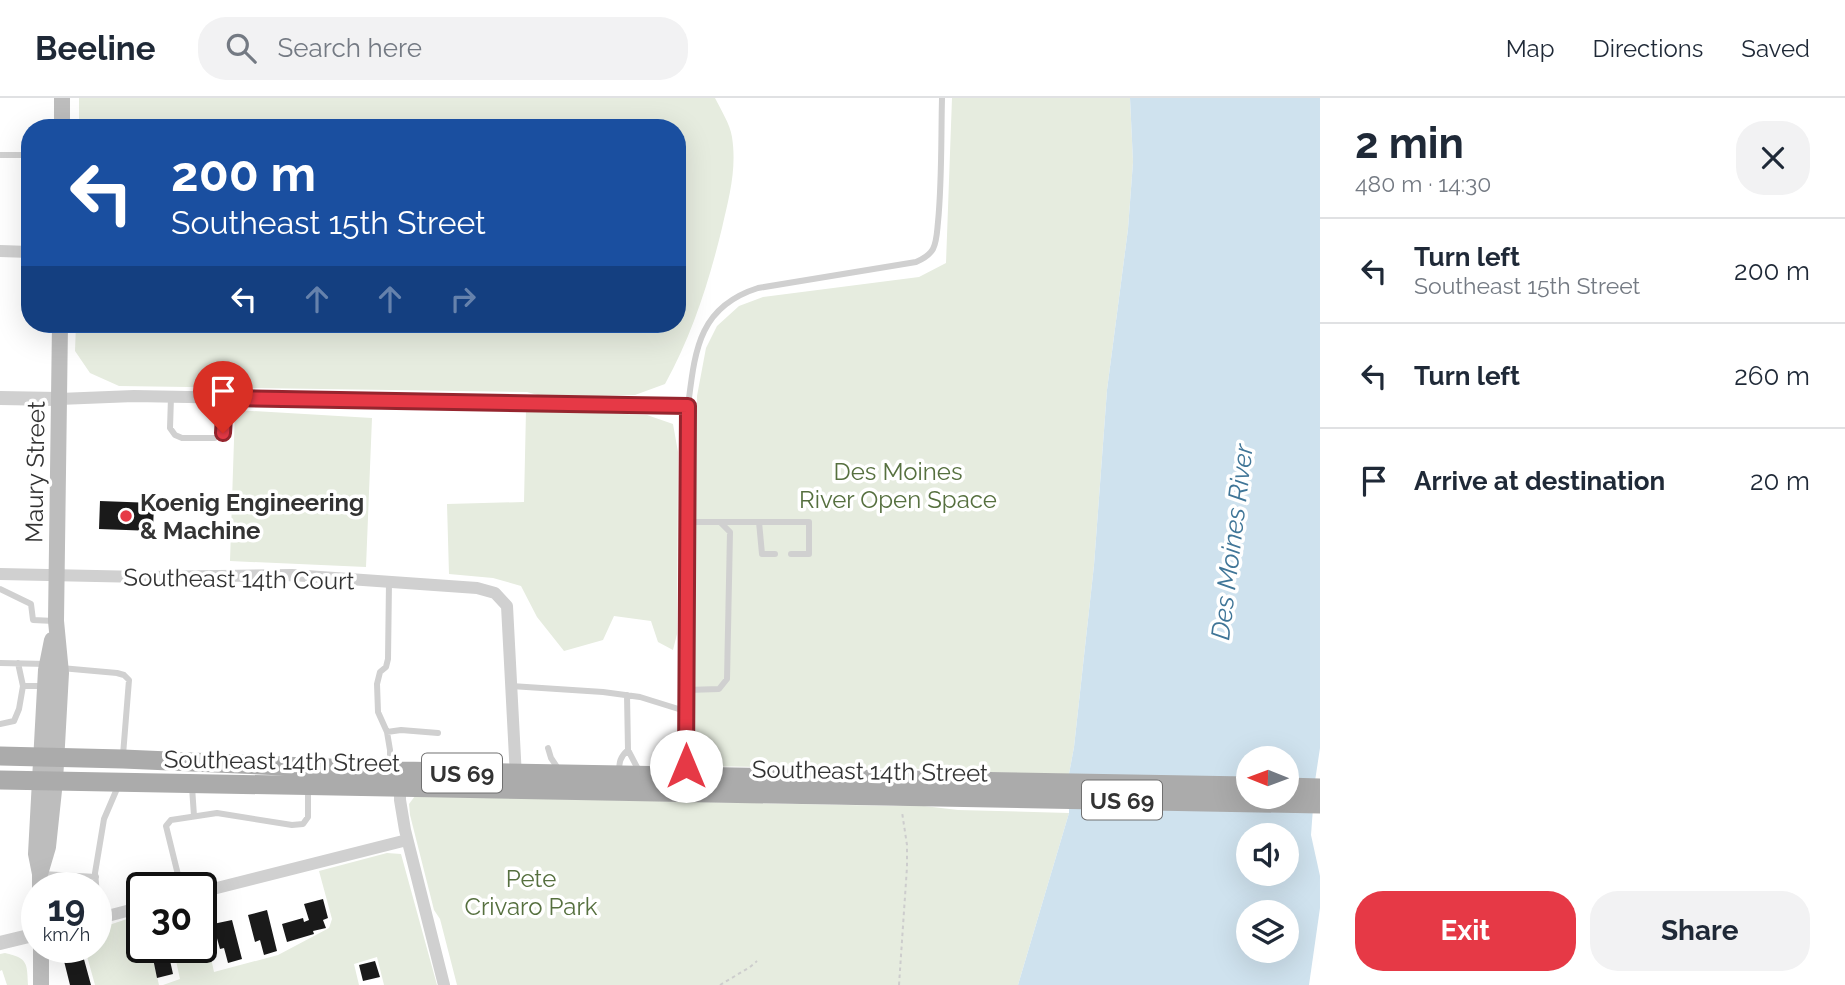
<!DOCTYPE html>
<meta charset="utf-8">
<style>
body{margin:0;font-family:Raleway,sans-serif;background:#f2f2f3;color:#1f2937;height:100vh;display:flex;flex-direction:column;font-size:26px;white-space:nowrap}
*{box-sizing:border-box;margin:0}
p{font-size:23px;color:#747a83}
.icon{flex:none;width:38px;height:38px;fill:none;stroke:currentColor;stroke-width:2;stroke-linecap:round;stroke-linejoin:round}
.map{position:relative;flex:1;overflow:hidden}
.drawer{display:flex;flex-direction:column;background:#fff;width:525px}
.drawer>*{flex:none}
.banner{position:absolute;left:21px;top:21px;width:665px;height:214px;border-radius:28px;box-shadow:0 7px 28px #0002;background:#1a4fa0;color:#fff;overflow:hidden}
.needle{width:46px;rotate:271deg}
.fabs{position:absolute;left:1236px;top:648px;display:grid;gap:14px}
.fabs a{display:grid;place-items:center;width:63px;height:63px;border-radius:50%;background:#fff;box-shadow:0 7px 28px #0002;font-size:35px}
.speed{position:absolute;left:21px;top:774px;display:flex;gap:14px;font-size:35px;font-weight:700;text-align:center}
.speed>*{display:grid;place-content:center;width:91px;height:91px;border-radius:50%;background:#fff;box-shadow:0 7px 28px #0002;line-height:1}
.speed small{font-size:18px;font-weight:400}
.speed .limit{border:4px solid #111;border-radius:10px;background:#fff;color:#111}
.pin{position:absolute;display:grid;place-items:center;width:60px;height:60px;color:#fff;margin:-72px -30px;border-radius:50% 50% 50% 0;rotate:-45deg;box-shadow:0 0 7px #0007}
.pin .icon{rotate:45deg}
.me{position:absolute;width:77px;margin:-38px;rotate:0deg;stroke-linejoin:round;filter:drop-shadow(0 0 5px #0008)}
.turn{display:flex;align-items:center;gap:24px;height:147px;padding:0 35px;font-size:32px}
.turn .icon{width:91px;height:91px;stroke-width:2.5}
.turn b{display:block;font-size:49px;line-height:60px}
.lanes{display:flex;align-items:center;height:66px;padding:0 35px;background:#0003;justify-content:center;gap:35px;direction:ltr}
.lanes .off{opacity:.35}
.round{display:grid;place-items:center;flex:none;width:74px;height:74px;border-radius:28px;background:#f2f2f3}
.overview{display:flex;align-items:center;justify-content:space-between;height:119px;padding:0 35px}
h1{font-size:42px;font-weight:700;line-height:52px}
.button{display:flex;gap:14px;margin-top:auto;padding:14px 35px}
.button a{flex:1;height:80px;border-radius:28px;background:#e63946;color:#fff;font-size:28px;font-weight:700;line-height:80px;text-align:center}
.button a+a{background:#f2f2f3;color:#1f2937}
ul{padding:0;list-style:none}
li{display:flex;align-items:center;gap:21px;height:105px;padding:0 35px;border-top:2px solid #e0e1e3}
li div{flex:1}
li b{display:block;font-size:26px}
li em{font-style:normal}
header{display:flex;align-items:center;gap:42px;box-sizing:border-box;height:98px;padding:0 35px;background:#fff;border-bottom:2px solid #e0e1e3}
header strong{font-size:33px}
nav{display:flex;gap:38px;margin-inline-start:auto;font-size:24px}
.search{width:490px;height:63px;background:#f2f2f3;display:flex;align-items:center;gap:18px;box-sizing:border-box;padding:0 24px;border-radius:28px;color:#747a83;font-size:26px}
main{display:flex;flex:1;min-height:0}
.map>svg:first-child{display:block}
.green{fill:#e6ecdf}
.water{fill:#cfe2ee;fill-rule:evenodd}
.building{fill:#1a1a1a}
.lines{fill:none;stroke-linecap:round;stroke-linejoin:round}
.path{stroke:#cdcdcd;stroke-width:2;stroke-dasharray:3.5 3.5;stroke-linecap:butt}
.service{stroke:#d0d0d0;stroke-width:6}
.minor{stroke:#d0d0d0;stroke-width:12}
.tertiary{stroke:#d0d0d0;stroke-width:14}
.secondary{stroke:#bdbdbd;stroke-width:16}
.primary{stroke:#ababab;stroke-width:19}
.route-casing{stroke:#96252e;stroke-width:18}
.route{stroke:#e63946;stroke-width:12}
.poi-dot{fill:#e63946;stroke:#fff;stroke-width:2.5}
.labels{text-anchor:middle;dominant-baseline:central;stroke-width:7;stroke-linejoin:round;paint-order:stroke}
.shield{fill:#fff;stroke:#707070;stroke-width:2}
.shield-label{font-size:23px;font-weight:bold;fill:#333}
.park-label{font-size:24px;fill:#56703f;stroke:#fff}
.street-label{font-size:24px;fill:#333;stroke:#fff}
.poi-label{font-size:24px;font-weight:bold;fill:#333;stroke:#fff;text-anchor:start}
.water-label{font-size:26px;font-style:italic;fill:#3f7597;stroke:#fff}
</style>
<header>
<strong>Beeline</strong>
<div class="search"><svg class="icon" aria-label="search" viewBox="0 0 24 24"><circle cx="10" cy="10" r="6"/><path d="M15 15l6 6"/></svg>Search here</div>
<nav><a>Map</a><a>Directions</a><a>Saved</a></nav>
</header>
<main>
<div class="map">
<svg width="1320" height="887" viewBox="0 0 1320 887">
<rect width="100%" height="100%" fill="#fff"/>
<!-- green -->
<path class="green" d="M79,0H715C721,12 730,26 732,39C737,71 729,99 722,130C709,184 692,237 665,286L635,297L597,298L556,302L527,294L119,288L90,275L75,253L76,226H677V30H79Z
M952,0H1130L1133,64L1128,131L1107,292L1094,467L1074,649L1069,676L965,674L925,671L693,668L697,298L706,250L717,228L739,208L763,199L919,179L946,165Z
M235,312L372,320L366,469L230,463Z
M526,312L647,317L673,326L678,354L677,536L673,552L658,544L651,523L614,518L603,542L564,553L537,519L521,488L493,480L449,476L447,406L524,404Z
M415,698L895,708L924,706V708L958,712L1069,715L1018,887H457L440,821L434,812L410,717L409,706Z
M387,755L401,756L437,887H384L377,859L354,866L359,887H163L180,881L173,849H201V814L214,874L278,857L329,830L332,821L319,773Z
M142,816V849H150L159,887H95L85,851L86,849H96V837L103,829Z
M5,855C28,860 27,865 28,887H7L2,872L0,873V856Z"/>
<!-- water -->
<path class="water" d="M1130,0H1320V650L1315,683L1311,737L1320,778V810L1309,887H1018L1069,715V676L1074,649L1094,467L1107,292L1128,131L1133,64ZM1248,660H1286V698H1248ZM1248,737H1286V775H1248ZM1248,814H1286V852H1248Z"/>
<!-- building -->
<path class="building" d="M100,403L154,405L153,433L99,431Z
M323,801L328,820L323,822L326,830L313,833L314,836L287,844L282,826L303,820L304,824L309,822L304,806Z
M267,812L277,853L264,857L260,842L255,844L248,817Z
M232,822L242,861L228,865L224,850L220,851L213,826Z
M162,849H167L173,876L157,880L151,851Z
M82,854L91,887H70L63,859Z
M375,863L380,879L363,883L359,867Z"/>
<g class="lines">
<!-- path -->
<path class="path" d="M720,887L750,869L757,863
M899,887L907,769V747L902,714"/>
<!-- service -->
<path class="service" d="M0,57H30
M171,299L170,330L175,337L182,340H215L223,335L225,300
M688,308C695,253 698,209 758,190L916,164C923,161 929,158 933,151C937,143 937,133 938,124C942,83 941,41 942,0
M720,424H759
M775,456H762L759,424H809V456H791
M389,484L388,561L386,569L380,574L377,586L378,614L387,634L390,652V671
M0,491L31,506L33,522L54,523
M0,565L47,566
M18,565L23,588H43
M61,570L117,575L124,577L129,582L123,657
M511,588L603,594L640,599L685,613
M687,592L719,591L727,581L730,434L720,424H687
M627,597L628,652L639,673
M0,626L14,623L19,611L23,588
M387,634L401,632L438,635
M548,650L551,660L559,672
M619,675C619,664 620,659 628,652
M192,689L194,718
M42,776L96,779
M181,789L166,728L171,722L217,715L292,727L303,726L308,719V689
M105,819L97,796L95,775L104,721L119,686"/>
<!-- minor -->
<path class="minor" d="M0,153L30,154
M59,301L134,298L688,308L685,685
M0,476L144,479L292,477L477,490L495,495L507,508L516,679
M400,683V702L405,732L444,887
M201,794L407,742
M96,821L142,809"/>
<!-- tertiary -->
<path class="tertiary" d="M0,300L59,301
M0,845L37,836"/>
<!-- secondary -->
<path class="secondary" d="M62,30V0
M40,776L48,749L55,683L61,575L56,523L60,226
M40,789V776L36,756L46,572L52,542
M41,849V887"/>
<!-- primary -->
<path class="primary" d="M0,658L123,661L400,673L1248,688
M0,682L1320,706
M1286,689L1320,690"/>
</g>
<g class="lines">
<defs>
<path id="route" d="M223,335L225,300L688,308L686,668"/>
</defs>
<!-- route casing -->
<use href="#route" class="route-casing"/>
<!-- route -->
<use href="#route" class="route"/>
</g>
<!-- markers -->
<circle class="poi-dot" cx="126" cy="418" r="7"/>
<g class="labels">
<!-- shield labels -->
<g class="shield">
<rect x="422" y="655.5" width="80" height="39" rx="5"/>
<rect x="1082" y="682.5" width="80" height="39" rx="5"/>
</g>
<g class="shield-label">
<text x="462" y="675">US 69</text>
<text x="1122" y="702">US 69</text>
</g>
<!-- park labels -->
<g class="park-label">
<text x="898" y="373">Des Moines<tspan x="898" dy="28">River Open Space</tspan></text>
<text x="531" y="780">Pete<tspan x="531" dy="28">Crivaro Park</tspan></text>
</g>
<!-- street labels -->
<g class="street-label">
<text transform="translate(35 374) rotate(-89)">Maury Street</text>
<text transform="translate(239 481) rotate(1)">Southeast 14th Court</text>
<text transform="translate(282 663) rotate(1)">Southeast 14th Street</text>
<text transform="translate(870 673) rotate(1)">Southeast 14th Street</text>
</g>
<!-- poi labels -->
<g class="poi-label">
<text x="140" y="404">Koenig Engineering<tspan x="140" dy="28">&amp; Machine</tspan></text>
</g>
<!-- water labels -->
<g class="water-label">
<text transform="translate(1232 444) rotate(-83)">Des Moines River</text>
</g>
</g>
</svg>
<div class="fabs">
<a><svg class="needle" viewBox="-14 -14 28 28"><path d="M0-13l5 13h-10z" fill="#e53935"/><path d="M0 13l5-13h-10z" fill="#747a83"/></svg></a>
<a><svg class="icon" aria-label="sound" viewBox="0 0 24 24"><path d="M4 9h4l5-4v14l-5-4H4zM17 9q2 3 0 6"/></svg></a>
<a><svg class="icon" aria-label="layers" viewBox="0 0 24 24"><path d="M12 4l9 5-9 5-9-5zM3 14l9 5 9-5"/></svg></a>
</div>
<div class="speed"><div>19<small>km/h</small></div><div class="limit">30</div></div>
<div class="pin" style="left:223px;top:335px;background:#d93025"><svg class="icon" aria-label="arrive" viewBox="0 0 24 24"><path d="M6 21V4h12l-3 4 3 4H6"/></svg></div>
<svg class="me" style="left:686px;top:668px" viewBox="-20 -20 40 40"><circle r="19" fill="#fff"/><path d="M0-13L10 11 0 6-10 11z" fill="#e63946"/></svg>
<div class="banner">
<div class="turn"><svg class="icon" aria-label="left" viewBox="0 0 24 24"><path d="M17 20v-9H6M10 6l-5 5 5 5"/></svg><div><b>200 m</b>Southeast 15th Street</div></div>
<div class="lanes"><svg class="icon" aria-label="left" viewBox="0 0 24 24"><path d="M17 20v-9H6M10 6l-5 5 5 5"/></svg><svg class="icon off" aria-label="ahead" viewBox="0 0 24 24"><path d="M12 20V5M6 11l6-6 6 6"/></svg><svg class="icon off" aria-label="ahead" viewBox="0 0 24 24"><path d="M12 20V5M6 11l6-6 6 6"/></svg><svg class="icon off" aria-label="right" viewBox="0 0 24 24"><path d="M7 20v-9h11M14 6l5 5-5 5"/></svg></div>
</div>
</div>
<section class="drawer">
<div class="overview"><div><h1>2 min</h1><p>480 m · 14:30</p></div><a class="round"><svg class="icon" aria-label="close" viewBox="0 0 24 24"><path d="M6 6l12 12M18 6L6 18"/></svg></a></div>
<ul>
<li><svg class="icon" aria-label="left" viewBox="0 0 24 24"><path d="M17 20v-9H6M10 6l-5 5 5 5"/></svg><div><b>Turn left</b><p>Southeast 15th Street</p></div><em>200 m</em></li>
<li><svg class="icon" aria-label="left" viewBox="0 0 24 24"><path d="M17 20v-9H6M10 6l-5 5 5 5"/></svg><div><b>Turn left</b></div><em>260 m</em></li>
<li><svg class="icon" aria-label="arrive" viewBox="0 0 24 24"><path d="M6 21V4h12l-3 4 3 4H6"/></svg><div><b>Arrive at destination</b></div><em>20 m</em></li>
</ul>
<div class="button"><a>Exit</a><a>Share</a></div>
</section>
</main>
